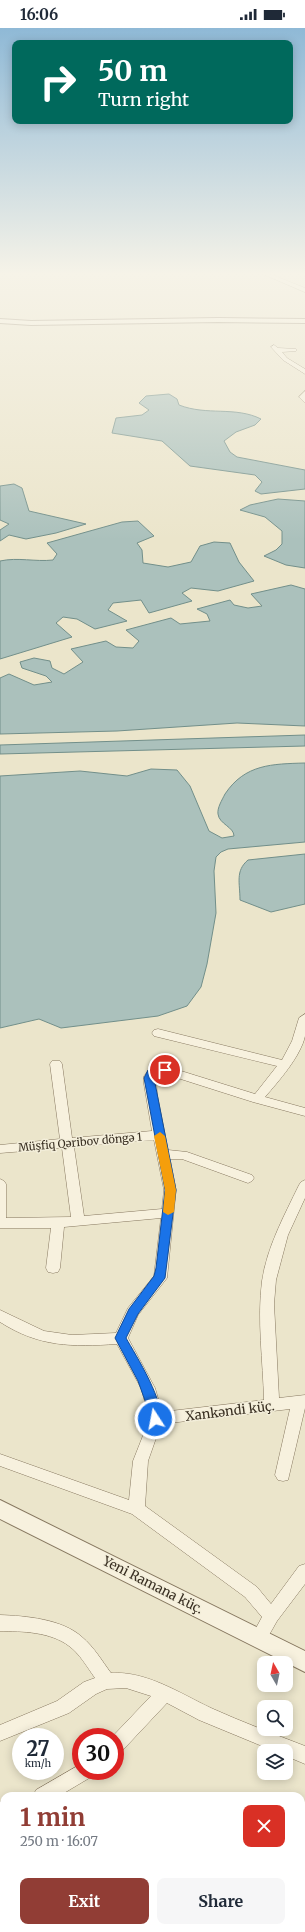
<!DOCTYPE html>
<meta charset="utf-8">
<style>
body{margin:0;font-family:Merriweather,serif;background:#f6f6f7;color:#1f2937;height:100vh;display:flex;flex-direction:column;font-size:15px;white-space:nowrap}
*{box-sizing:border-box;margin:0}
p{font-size:13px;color:#747a83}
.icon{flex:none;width:22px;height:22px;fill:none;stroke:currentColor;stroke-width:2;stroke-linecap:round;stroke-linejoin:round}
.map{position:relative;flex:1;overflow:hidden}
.drawer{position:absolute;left:0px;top:1764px;width:305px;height:140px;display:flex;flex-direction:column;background:#fff;border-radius:12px 12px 0 0;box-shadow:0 2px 10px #0003}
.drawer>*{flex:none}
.banner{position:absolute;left:12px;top:12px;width:281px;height:84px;border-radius:8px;box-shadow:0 2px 10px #0003;background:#00695c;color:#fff;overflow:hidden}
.needle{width:26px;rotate:351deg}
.controls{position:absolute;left:257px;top:1628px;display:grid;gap:8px}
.controls a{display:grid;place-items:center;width:36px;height:36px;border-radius:8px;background:#fff;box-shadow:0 2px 10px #0003;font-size:20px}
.speed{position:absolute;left:12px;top:1700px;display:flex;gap:8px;font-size:20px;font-weight:700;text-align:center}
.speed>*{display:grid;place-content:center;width:52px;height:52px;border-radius:50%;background:#fff;box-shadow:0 2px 10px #0003;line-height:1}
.speed small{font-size:10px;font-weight:400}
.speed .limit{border:6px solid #d22;background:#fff;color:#111}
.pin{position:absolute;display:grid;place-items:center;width:34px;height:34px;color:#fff;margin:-17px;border:2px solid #fff;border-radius:50%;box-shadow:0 1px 4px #0007}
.me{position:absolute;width:44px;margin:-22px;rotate:349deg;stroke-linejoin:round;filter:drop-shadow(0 0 3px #0008)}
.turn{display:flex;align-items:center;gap:14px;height:84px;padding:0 20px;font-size:18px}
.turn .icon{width:52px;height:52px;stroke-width:2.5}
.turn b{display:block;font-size:28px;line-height:34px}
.round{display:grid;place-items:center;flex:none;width:42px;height:42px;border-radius:8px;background:#f6f6f7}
.headline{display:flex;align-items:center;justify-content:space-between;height:68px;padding:0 20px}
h1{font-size:24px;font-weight:700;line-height:30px;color:#913d35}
.cta{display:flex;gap:8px;margin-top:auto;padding:8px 20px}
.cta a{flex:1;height:46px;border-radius:8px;background:#913d35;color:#fff;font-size:16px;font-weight:700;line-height:46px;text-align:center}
.cta a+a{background:#f6f6f7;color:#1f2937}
.status{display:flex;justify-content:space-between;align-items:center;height:28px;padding:0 20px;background:#fff;direction:ltr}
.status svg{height:11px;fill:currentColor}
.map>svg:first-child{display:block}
.water{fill:#abc1bc;stroke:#728f8a}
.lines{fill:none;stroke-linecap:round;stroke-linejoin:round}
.minor-casing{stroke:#877860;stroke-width:1}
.tertiary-casing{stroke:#877860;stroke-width:2}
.minor{fill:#f7f1de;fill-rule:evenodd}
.tertiary{fill:#f7f1de;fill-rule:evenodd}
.route{fill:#1a73e8;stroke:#114b97}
.slow{fill:#f59e0b}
.labels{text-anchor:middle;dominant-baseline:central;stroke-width:3;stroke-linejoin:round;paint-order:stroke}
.street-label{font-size:11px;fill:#392f22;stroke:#f3eeda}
.near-street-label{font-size:13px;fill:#392f22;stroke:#f3eeda}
</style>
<div class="status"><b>16:06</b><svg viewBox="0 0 49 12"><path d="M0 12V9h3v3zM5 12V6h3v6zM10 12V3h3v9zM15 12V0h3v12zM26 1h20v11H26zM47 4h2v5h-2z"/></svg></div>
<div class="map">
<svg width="305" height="1904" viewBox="0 0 305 1904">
<rect width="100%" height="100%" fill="#ebe5cb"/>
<!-- water -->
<path class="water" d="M169,366L177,371L179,377C207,388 235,378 261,391L255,397L236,404L224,413L230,424L237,429L305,442V461L261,466L255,463L262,454L255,447L190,438L162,413L112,405L116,390L142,387L149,382L139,375L146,368Z
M14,456L22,460L29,483L86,496L56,505L26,511L9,507L0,513V502L9,496L0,492V458Z
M278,471L305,473V540L286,537L264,528L276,522L282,516V503L265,489L240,482L250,477Z
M138,493L154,508L137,515L142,522L143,535L168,539L191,534L200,518L214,514L230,515L239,534L254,553L218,563L191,560L182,565L192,573L149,585L141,572L113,575L108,582L127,593L95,601L77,591L63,589L56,595L72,609L0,631V533C18,529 35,534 53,532L57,526L47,515L122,494Z
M291,557L305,561V698L237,695L117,703L0,706V650L9,646L34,657L52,654L46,648L22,640L20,634L34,630L50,633L52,640L64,646L83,634L71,621L106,613L116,619L133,620L139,613L126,602L171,590L180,596L210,593L207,586L197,581L230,572L234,577L248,580L262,578L251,566Z
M305,707V718L0,726V717Z
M305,735V814L228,821L221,824L216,829L214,843L216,885L207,936L201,959L187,978L158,988L61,1000L39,991L0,1000V748L80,743L127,748L151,741L177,742L190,758L209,803L222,810L234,808C234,799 219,796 218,786C217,780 222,772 225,766C245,736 272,736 305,735Z
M305,826V876L271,884L240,872C240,855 235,843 248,832Z"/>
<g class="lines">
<defs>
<path id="minor" d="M263,246H270L305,260V264Z
M274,317L278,320L296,321V323L282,324L287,330L305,341V346L283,332L271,319Z
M305,363V375L299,369Z
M305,986C305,993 305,1002 305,1008C301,1028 278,1054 265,1069L305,1080V1088L253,1074L165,1046L156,1048L157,1066L168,1122L187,1124L252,1147L254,1150L252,1153L248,1155L182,1131H170L176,1162L167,1250L138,1287L128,1310L155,1360L162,1384L264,1372C263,1333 257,1292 262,1253C267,1219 284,1188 299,1157L301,1154L305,1152V1170L288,1207L276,1252L274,1276L279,1370L305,1367V1380L288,1452L283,1453L278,1452L275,1447L290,1381L161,1396L148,1433L145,1478L257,1559L271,1576L299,1538L305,1536V1556L277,1593L264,1616L258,1619L252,1616L250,1611L262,1589L245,1569L132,1486L0,1438V1426L129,1472L133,1433L146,1400L147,1381L141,1360L117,1316C72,1319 39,1319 0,1294V1282L44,1303L72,1307L116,1305L128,1280L154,1248L161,1190L64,1199L60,1240L58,1244L53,1245L48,1244L46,1240L51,1200H0V1151L4,1153L6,1156V1190L71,1189L62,1120L0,1125V1117L60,1111L50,1036L52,1033H60L62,1036L72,1110L152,1103L144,1056V1048L150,1041L165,1038L255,1066L277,1038L154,1008L152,1005L154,1002L158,1001L282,1032L292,1013L299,990ZM154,1112L164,1162L162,1181L84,1188L74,1119Z
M0,1587C26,1588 62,1591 82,1609C94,1619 102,1633 111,1645C147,1643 179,1665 211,1680C242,1694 274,1706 305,1718V1736L286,1728V1723H274L199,1692L167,1675L121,1724L115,1727V1709H112L151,1668L126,1660L107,1661L96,1666L69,1685L0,1713V1697L57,1673L84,1654L95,1650C87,1639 80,1626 69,1618C51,1604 22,1603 0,1603Z
M81,1736V1743H94L91,1749L59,1768H33L36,1762Z
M4,1772V1790L0,1792V1774Z
M249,1900H268L269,1904H250Z"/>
<path id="tertiary" d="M218,290L305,291V295L218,294L31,297L0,295V291L31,293Z
M0,1472L305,1623V1644L0,1491Z"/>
</defs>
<!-- minor casing -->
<use href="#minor" class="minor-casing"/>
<!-- tertiary casing -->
<use href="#tertiary" class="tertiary-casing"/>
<!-- minor -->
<use href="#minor" class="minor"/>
<!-- tertiary -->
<use href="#tertiary" class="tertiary"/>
</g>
<!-- sky -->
<linearGradient id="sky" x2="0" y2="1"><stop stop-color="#8fb9d6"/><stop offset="0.48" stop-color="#f6f3e8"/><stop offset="1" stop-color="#f6f3e8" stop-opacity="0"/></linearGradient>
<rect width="305" height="512" fill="url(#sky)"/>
<!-- route -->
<path class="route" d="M165,1039L170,1042L168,1044L159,1045L154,1050L176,1162L165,1250L138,1286L126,1310C135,1326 168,1378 159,1395L155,1396L151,1395L147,1378L138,1353L115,1310L129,1281L154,1248L156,1240L165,1162L144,1050L148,1042L158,1039Z"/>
<!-- slow -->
<path class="slow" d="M160,1104L165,1108L176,1162L174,1184L168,1187L163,1184L165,1162L154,1108Z"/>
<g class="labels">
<!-- street labels -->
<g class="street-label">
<text transform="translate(80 1114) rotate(-5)">Müşfiq Qəribov döngə 1</text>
</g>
<!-- near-street labels -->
<g class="near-street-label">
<text transform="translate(230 1383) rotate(-7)">Xankəndi küç.</text>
<text transform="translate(153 1557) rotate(27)">Yeni Ramana küç.</text>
</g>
</g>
</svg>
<div class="controls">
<a><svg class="needle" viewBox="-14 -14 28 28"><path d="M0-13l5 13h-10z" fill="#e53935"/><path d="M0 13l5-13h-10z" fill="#747a83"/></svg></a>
<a><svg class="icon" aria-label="search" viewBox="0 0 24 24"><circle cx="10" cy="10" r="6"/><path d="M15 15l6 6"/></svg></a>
<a><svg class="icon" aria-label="layers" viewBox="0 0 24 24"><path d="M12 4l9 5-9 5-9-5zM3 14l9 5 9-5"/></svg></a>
</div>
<div class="speed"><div>27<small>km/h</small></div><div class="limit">30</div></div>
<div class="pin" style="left:165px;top:1042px;background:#d93025"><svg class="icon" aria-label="arrive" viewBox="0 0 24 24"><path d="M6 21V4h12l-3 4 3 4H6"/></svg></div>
<svg class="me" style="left:155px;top:1391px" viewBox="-20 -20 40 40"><circle r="17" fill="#1a73e8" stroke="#fff" stroke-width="3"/><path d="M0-11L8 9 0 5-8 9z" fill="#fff"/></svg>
<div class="banner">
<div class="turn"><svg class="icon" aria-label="right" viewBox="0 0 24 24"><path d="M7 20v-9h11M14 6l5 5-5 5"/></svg><div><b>50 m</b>Turn right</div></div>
</div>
<section class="drawer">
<div class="headline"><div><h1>1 min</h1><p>250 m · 16:07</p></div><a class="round" style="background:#d93025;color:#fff"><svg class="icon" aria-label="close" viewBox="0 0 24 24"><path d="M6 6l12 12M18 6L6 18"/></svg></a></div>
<div class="cta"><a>Exit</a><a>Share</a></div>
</section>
</div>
